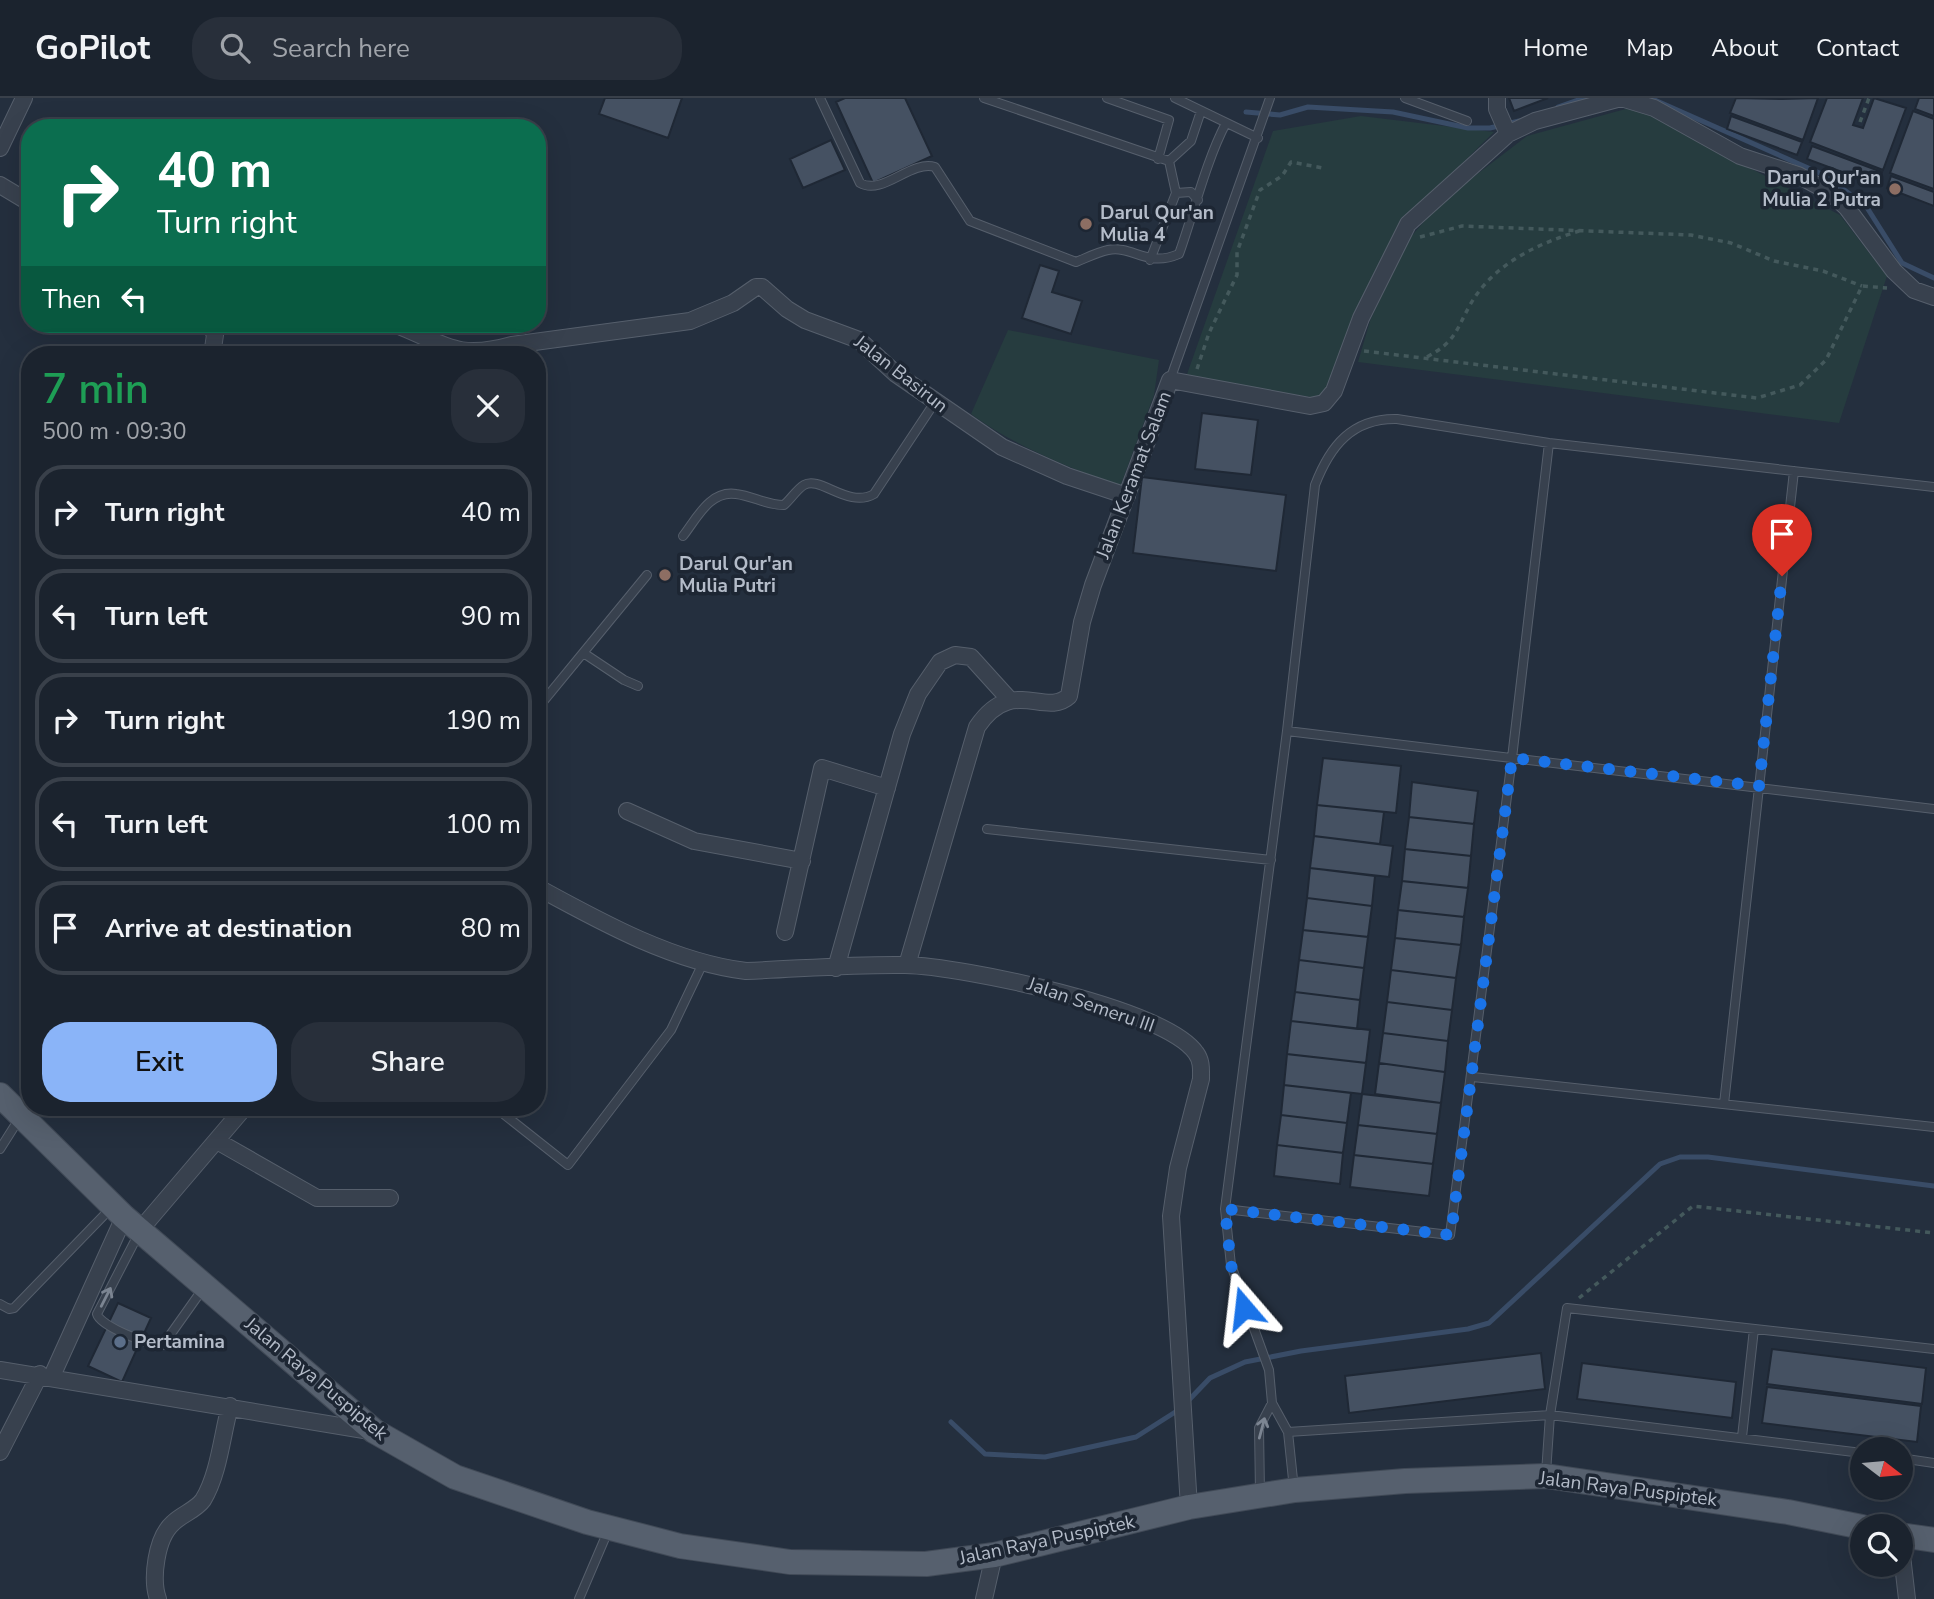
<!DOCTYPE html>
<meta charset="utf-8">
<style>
body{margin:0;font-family:"Nunito Sans",sans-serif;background:#282f3a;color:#f1f3f6;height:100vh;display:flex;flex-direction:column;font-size:26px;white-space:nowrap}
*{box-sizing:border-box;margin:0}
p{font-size:23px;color:#a0a4aa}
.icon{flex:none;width:38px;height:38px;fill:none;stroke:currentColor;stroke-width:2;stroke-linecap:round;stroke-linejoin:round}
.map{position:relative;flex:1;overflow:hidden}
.panel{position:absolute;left:21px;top:248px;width:525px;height:770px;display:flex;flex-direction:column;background:#1b232e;border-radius:28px;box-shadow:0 7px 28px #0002,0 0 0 2px #39404a}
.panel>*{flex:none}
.top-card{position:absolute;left:21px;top:21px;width:525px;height:214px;border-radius:28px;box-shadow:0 7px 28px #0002,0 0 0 2px #39404a;background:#0b6e4f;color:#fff;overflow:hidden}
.needle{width:46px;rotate:106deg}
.buttons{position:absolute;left:1850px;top:1339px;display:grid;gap:14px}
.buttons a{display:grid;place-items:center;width:63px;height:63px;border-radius:50%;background:#1b232e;box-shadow:0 7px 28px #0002,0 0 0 2px #39404a;font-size:35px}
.pin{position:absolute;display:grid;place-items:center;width:60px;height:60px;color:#fff;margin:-72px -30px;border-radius:50% 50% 50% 0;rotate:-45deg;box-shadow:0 0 7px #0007}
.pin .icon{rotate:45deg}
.me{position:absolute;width:77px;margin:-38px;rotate:343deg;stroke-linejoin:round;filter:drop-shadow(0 0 5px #0008)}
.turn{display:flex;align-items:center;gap:24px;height:147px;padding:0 21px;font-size:32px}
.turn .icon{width:91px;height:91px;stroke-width:2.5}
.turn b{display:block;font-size:49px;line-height:60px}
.then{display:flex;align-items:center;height:66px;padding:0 21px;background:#0003;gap:14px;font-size:26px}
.round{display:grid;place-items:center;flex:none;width:74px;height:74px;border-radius:28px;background:#282f3a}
.head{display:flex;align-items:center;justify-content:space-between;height:119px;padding:0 21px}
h1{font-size:42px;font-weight:600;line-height:52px;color:#1e9e55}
.cta{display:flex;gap:14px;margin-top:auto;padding:14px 21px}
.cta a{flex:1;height:80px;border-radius:28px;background:#8ab4f8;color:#111;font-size:28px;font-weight:600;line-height:80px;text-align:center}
.cta a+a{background:#282f3a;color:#f1f3f6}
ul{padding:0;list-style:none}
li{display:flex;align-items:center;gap:21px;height:94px;margin:0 14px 10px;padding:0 7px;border:4px solid #39404a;border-radius:28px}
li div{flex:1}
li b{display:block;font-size:26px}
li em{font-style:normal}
header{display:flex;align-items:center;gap:42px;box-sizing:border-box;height:98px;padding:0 35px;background:#1b232e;border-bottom:2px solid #39404a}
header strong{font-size:33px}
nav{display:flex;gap:38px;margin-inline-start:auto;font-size:24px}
.search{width:490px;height:63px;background:#282f3a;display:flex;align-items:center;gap:18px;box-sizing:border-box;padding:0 24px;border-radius:28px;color:#a0a4aa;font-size:26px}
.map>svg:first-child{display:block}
.green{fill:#263c3f}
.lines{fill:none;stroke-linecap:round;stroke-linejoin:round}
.stream{stroke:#394c67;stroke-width:5}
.building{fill:#455162;stroke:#1f2835;stroke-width:2}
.service-casing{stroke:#565f6c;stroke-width:10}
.minor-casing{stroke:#565f6c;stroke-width:18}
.primary-casing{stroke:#414a57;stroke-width:26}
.path{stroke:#44595c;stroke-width:3.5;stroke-dasharray:5 5;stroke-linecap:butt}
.service{stroke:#38414e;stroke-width:8}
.minor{stroke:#38414e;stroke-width:16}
.primary{stroke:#56606e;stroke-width:24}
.oneway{stroke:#7c8592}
.route{stroke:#1a73e8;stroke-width:12;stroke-dasharray:0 21.6}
.education-dot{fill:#8d6e63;stroke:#1d2633;stroke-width:2.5}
.service-dot{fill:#5c6f8a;stroke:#1d2633;stroke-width:2.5}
.labels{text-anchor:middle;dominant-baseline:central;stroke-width:7;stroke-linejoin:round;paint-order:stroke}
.poi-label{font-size:19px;font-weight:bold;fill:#b4bcc9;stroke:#1d2633;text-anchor:start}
.street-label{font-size:19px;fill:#b4bcc9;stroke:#1d2633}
</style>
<header>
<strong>GoPilot</strong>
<div class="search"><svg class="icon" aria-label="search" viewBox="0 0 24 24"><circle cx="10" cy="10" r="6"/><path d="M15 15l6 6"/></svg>Search here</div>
<nav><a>Home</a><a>Map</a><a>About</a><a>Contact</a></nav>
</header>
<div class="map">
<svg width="1934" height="1501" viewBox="0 0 1934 1501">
<rect width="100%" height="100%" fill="#242f3e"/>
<!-- green -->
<path class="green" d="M1633,9L1840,117L1887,178L1839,325L1358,264L1370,223L1408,142L1442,103L1527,38Z
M1361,18L1494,34L1398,129L1352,220L1328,290L1317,300L1186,279L1273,33Z
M1008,232L1159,262L1154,297L1120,389C1069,369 1016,349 971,316Z"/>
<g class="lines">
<!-- stream -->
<path class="stream" d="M1650,0L1824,77L1866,108L1902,165L1934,180
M1558,9L1584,0
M1246,14L1280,17L1308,9L1393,14L1468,30H1490L1519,23
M1187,1304L1210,1280L1245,1264L1301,1253L1468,1231L1489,1225L1660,1066L1680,1059H1708L1934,1088
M951,1324L985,1356L1045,1359L1136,1339L1180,1311"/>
</g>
<!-- building -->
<path class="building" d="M605,0H682L668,40L599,16Z
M845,0H905L932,58L873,85L836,4Z
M1509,0H1548L1514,13Z
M1736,0L1782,1L1818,0L1803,42L1730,15Z
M1827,0H1863L1853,27L1863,30L1874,0L1906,10L1883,72L1810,44Z
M1919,0H1934V18L1915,11Z
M1913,13L1934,21V91L1890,75Z
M1731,18L1802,44L1797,57L1727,31Z
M831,42L845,72L803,90L790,61Z
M1812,48L1882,74L1877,87L1807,61Z
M1891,78L1934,94V108L1887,90Z
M1040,167L1059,173L1052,194L1082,203L1071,236L1022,220Z
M1202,315L1258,322L1251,377L1195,371Z
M1142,379L1286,397L1276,473L1133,455Z
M1323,660L1401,668L1396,715L1317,707Z
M1412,684L1478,693L1474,726L1409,719Z
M1317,707L1384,714L1380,746L1314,738Z
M1409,719L1474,726L1471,758L1405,751Z
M1314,738L1393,748L1389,779L1310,770Z
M1405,751L1471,758L1468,790L1402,783Z
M1310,770L1375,778L1372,808L1307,800Z
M1402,783L1468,790L1464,819L1398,812Z
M1307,800L1372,808L1368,839L1303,832Z
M1398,812L1464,819L1461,847L1395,840Z
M1303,832L1368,839L1364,870L1299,862Z
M1395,840L1461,847L1456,880L1391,872Z
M1299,862L1364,870L1360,902L1295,894Z
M1391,872L1456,880L1452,912L1387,904Z
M1295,894L1360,902L1357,931L1291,923Z
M1387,904L1452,912L1448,943L1383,935Z
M1291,923L1370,932L1366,965L1287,956Z
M1383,935L1448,943L1445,974L1379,965Z
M1287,956L1366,965L1362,996L1284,987Z
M1379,965L1445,974L1441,1005L1375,996Z
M1284,987L1351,995L1347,1025L1281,1017Z
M1362,996L1441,1005L1437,1036L1358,1027Z
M1281,1017L1347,1025L1343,1055L1277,1047Z
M1358,1027L1437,1036L1433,1066L1354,1057Z
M1277,1047L1343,1055L1340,1086L1274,1078Z
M1354,1057L1433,1066L1429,1098L1350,1089Z
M118,1205L151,1220L122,1284L88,1268Z
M1772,1251L1926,1270L1922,1306L1767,1286Z
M1541,1255L1545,1291L1349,1315L1345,1278Z
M1582,1265L1736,1284L1732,1320L1577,1301Z
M1767,1289L1921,1308L1917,1344L1762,1325Z"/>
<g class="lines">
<defs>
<path id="service" d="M820,0L860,85C883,98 910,62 935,69L970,123L1076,164C1086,160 1098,154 1108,152C1133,147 1146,170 1179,156C1194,114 1206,63 1226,25
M984,0L1169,63
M1107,0L1169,22L1158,61
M1175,0L1258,40
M1405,0L1467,23
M1176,95L1191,94L1198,102
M1150,162L1176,95L1169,63L1191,43L1201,13
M1170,282L1270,0
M683,438C697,420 710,392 736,396C753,398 766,407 784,407C791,401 797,391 804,387C820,377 848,411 874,396L935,304
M585,556L624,582L638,588
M537,611L647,477
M1287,633L1934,711
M987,731L1271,762
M1473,979L1934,1029
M1724,1006L1794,373
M496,1010L568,1067L671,932L703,865
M0,1051L19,1021
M1225,1111L1450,1137L1512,660L1549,345
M139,1135L97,1216C100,1228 150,1248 163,1247L202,1192
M0,1206L9,1211L14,1210L111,1110
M1272,1305L1269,1272L1231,1167L1225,1111L1287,633L1315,387C1330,348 1352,320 1397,321L1549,345L1934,389
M1288,1334L1550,1317L1862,1355
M1742,1339L1754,1231
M1900,1360L1934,1365
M1546,1375L1550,1317L1567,1210L1934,1251
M1260,1395L1259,1330L1272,1305L1288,1334L1294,1391
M579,1501L608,1433"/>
<path id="minor" d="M1497,0V11L1508,36
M0,50L24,0
M0,87L30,105
M210,226L215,237L212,257
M394,226C444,245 455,263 512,247L690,223L733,205L756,189H762L787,211L805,222L859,242L896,276L1002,349L1067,378L1127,398
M627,713L694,743L802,763
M537,789C601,824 673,864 746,873C799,871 852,866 905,867C961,868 1165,910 1196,955C1202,963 1201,972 1201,981L1178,1070L1171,1118L1189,1409
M785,834L822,670L887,690
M907,867L977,629C1012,577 1045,620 1069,598L1082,524L1093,487L1170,282L1310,308L1324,305L1334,293L1361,220L1408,126L1508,36L1535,23L1621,0L1654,10L1740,58L1798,77L1831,95L1847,110L1894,173L1914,192L1934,199
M836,870L902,636L918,596L940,564L955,557L971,559L1009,601
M217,1043L317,1100H390
M140,1132L244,1010
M0,1272L370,1333
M52,1278L124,1119
M0,1354L40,1276
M1900,1440L1907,1501
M158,1501C151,1481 156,1440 173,1425C182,1416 196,1412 203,1402C219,1376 222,1337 230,1308
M984,1501L994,1457"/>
<path id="primary" d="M0,997L124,1119L374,1333L455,1379L587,1424L680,1448L790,1464L926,1466L994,1457L1189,1409L1295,1392L1405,1383L1546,1378L1788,1414L1862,1429
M1900,1437L1934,1442"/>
</defs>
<!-- service casing -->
<use href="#service" class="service-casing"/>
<!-- minor casing -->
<use href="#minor" class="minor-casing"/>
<!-- primary casing -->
<use href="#primary" class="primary-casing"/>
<!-- path -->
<path class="path" d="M1860,24L1869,0
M1420,139L1462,128L1691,137L1731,145L1774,163L1823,173L1862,188
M1364,253L1757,300L1800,287L1826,262L1862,188L1887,190
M1427,259C1456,243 1455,234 1470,207C1493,166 1537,146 1579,133
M1197,271L1209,235L1237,177V154L1260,92L1282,78L1291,64L1323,70
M1579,1200L1693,1108L1934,1135"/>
<!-- service -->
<use href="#service" class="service"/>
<!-- minor -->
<use href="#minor" class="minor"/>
<!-- primary -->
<use href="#primary" class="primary"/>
</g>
<!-- one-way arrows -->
<defs><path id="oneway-shaft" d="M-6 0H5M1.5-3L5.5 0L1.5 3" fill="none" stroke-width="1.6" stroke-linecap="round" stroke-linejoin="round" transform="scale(1.75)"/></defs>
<g class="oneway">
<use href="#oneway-shaft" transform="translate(106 1199) rotate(-63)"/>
<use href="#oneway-shaft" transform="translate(1262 1330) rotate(-75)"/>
</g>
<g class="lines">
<!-- route -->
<path class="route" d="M1244,1210L1231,1167L1225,1111L1451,1137L1512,660L1759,688L1782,478"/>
</g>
<!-- markers -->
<g class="education-dot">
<circle cx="1895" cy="91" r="7"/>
<circle cx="1086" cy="126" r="7"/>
<circle cx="665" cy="477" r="7"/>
</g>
<circle class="service-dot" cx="120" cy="1244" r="7"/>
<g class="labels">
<!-- poi labels -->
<g class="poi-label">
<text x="1881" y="80" text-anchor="end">Darul Qur'an<tspan x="1881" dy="22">Mulia 2 Putra</tspan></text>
<text x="1100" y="115">Darul Qur'an<tspan x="1100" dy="22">Mulia 4</tspan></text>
<text x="679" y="466">Darul Qur'an<tspan x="679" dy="22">Mulia Putri</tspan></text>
<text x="134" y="1244">Pertamina</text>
</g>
<!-- street labels -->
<g class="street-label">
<text transform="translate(901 276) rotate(38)">Jalan Basirun</text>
<text transform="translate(1134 377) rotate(-69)">Jalan Keramat Salam</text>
<text transform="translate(1091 907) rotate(19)">Jalan Semeru III</text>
<text transform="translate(316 1281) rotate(40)">Jalan Raya Puspiptek</text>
<text transform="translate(1628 1391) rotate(7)">Jalan Raya Puspiptek</text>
<text transform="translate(1047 1442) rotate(-12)">Jalan Raya Puspiptek</text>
</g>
</g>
</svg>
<div class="buttons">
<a><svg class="needle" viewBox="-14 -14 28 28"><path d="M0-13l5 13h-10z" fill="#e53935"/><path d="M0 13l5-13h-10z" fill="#a0a4aa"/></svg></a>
<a><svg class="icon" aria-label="search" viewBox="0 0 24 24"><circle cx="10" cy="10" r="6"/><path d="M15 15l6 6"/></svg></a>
</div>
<div class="pin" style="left:1782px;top:478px;background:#d93025"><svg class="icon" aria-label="arrive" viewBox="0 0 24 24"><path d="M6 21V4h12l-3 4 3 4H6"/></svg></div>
<svg class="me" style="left:1244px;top:1210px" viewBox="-20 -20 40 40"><path d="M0-17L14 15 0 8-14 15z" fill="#1a73e8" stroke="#fff" stroke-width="4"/></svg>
<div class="top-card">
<div class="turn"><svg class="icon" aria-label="right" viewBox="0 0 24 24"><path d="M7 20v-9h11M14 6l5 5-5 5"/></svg><div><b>40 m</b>Turn right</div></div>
<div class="then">Then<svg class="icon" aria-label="left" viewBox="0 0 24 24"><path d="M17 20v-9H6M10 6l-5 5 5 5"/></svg></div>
</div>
<section class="panel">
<div class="head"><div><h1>7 min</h1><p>500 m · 09:30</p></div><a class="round"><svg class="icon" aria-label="close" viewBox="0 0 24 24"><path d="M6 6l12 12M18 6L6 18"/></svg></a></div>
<ul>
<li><svg class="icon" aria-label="right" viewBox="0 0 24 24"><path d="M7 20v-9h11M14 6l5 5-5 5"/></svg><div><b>Turn right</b></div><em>40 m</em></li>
<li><svg class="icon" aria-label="left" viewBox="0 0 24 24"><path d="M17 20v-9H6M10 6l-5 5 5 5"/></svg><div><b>Turn left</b></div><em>90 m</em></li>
<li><svg class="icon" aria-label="right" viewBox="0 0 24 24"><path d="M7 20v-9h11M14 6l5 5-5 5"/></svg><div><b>Turn right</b></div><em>190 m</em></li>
<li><svg class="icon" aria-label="left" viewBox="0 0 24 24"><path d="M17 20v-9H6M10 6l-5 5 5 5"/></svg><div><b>Turn left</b></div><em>100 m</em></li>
<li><svg class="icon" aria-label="arrive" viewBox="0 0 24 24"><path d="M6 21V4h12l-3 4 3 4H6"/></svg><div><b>Arrive at destination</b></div><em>80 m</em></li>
</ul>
<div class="cta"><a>Exit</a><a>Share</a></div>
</section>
</div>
